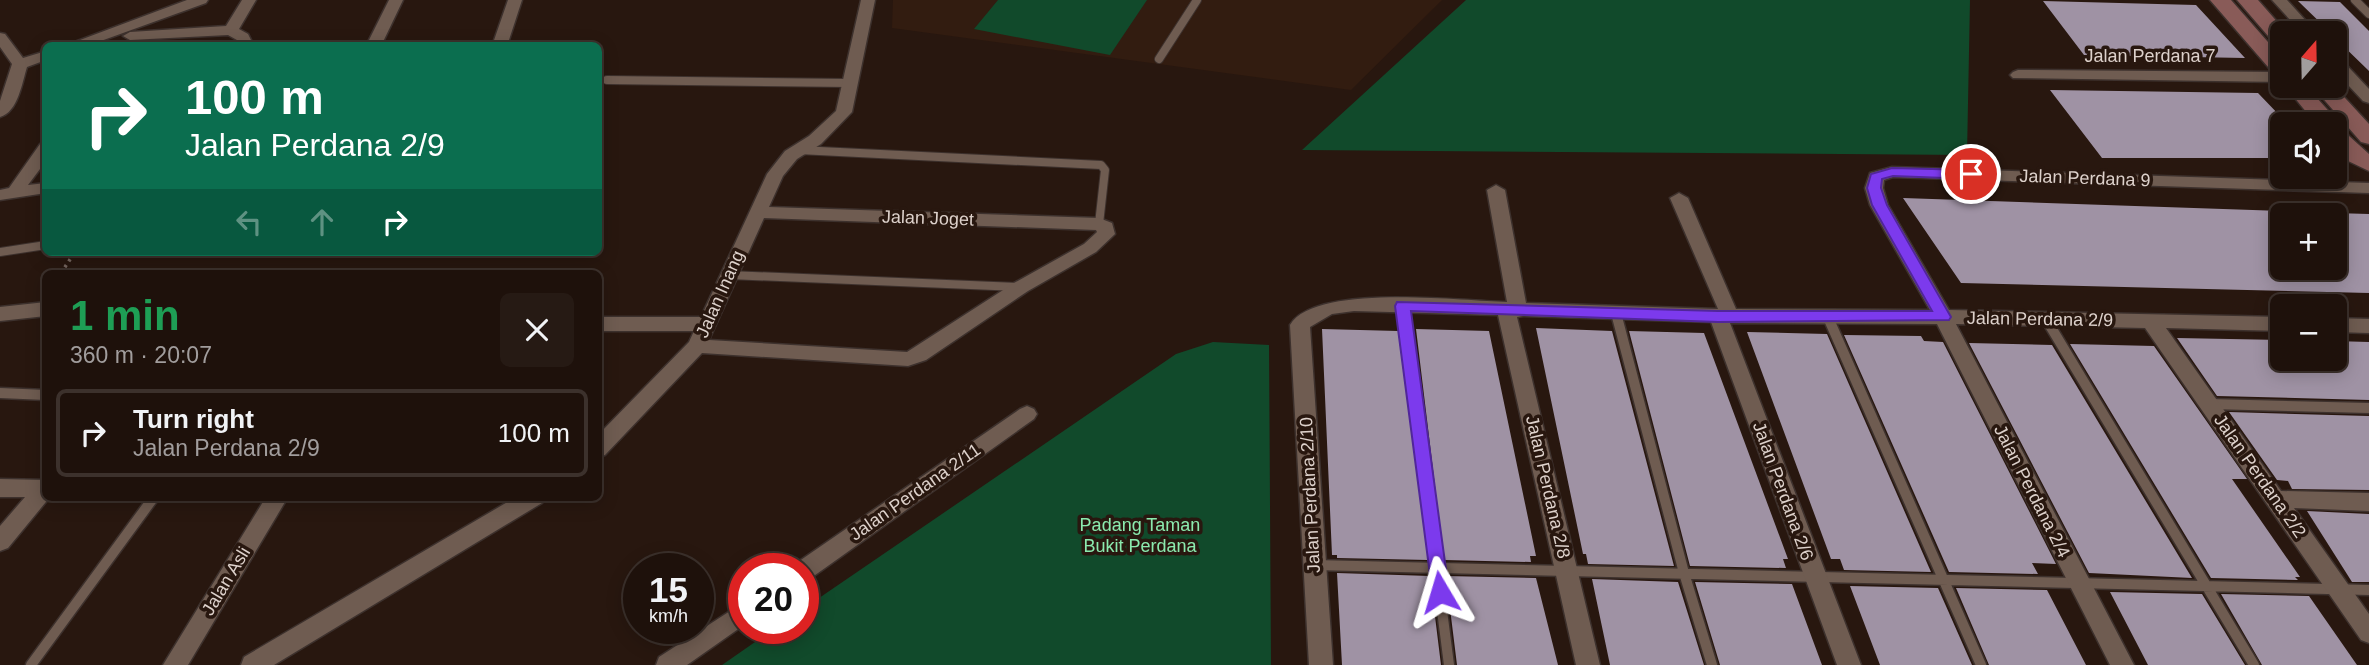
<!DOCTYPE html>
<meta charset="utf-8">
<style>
body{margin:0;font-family:Arial,sans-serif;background:#261a14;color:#f1f3f6;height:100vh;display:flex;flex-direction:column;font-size:26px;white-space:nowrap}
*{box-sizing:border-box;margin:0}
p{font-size:23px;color:#a19d9d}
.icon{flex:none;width:38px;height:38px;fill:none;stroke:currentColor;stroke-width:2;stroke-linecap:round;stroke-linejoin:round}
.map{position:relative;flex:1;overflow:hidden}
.side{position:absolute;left:42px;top:270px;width:560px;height:231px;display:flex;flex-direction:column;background:#1e110b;border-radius:10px;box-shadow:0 4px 18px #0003,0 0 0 2px #3c312c}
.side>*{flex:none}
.top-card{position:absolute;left:42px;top:42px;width:560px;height:214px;border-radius:10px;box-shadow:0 4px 18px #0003,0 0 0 2px #3c312c;background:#0b6e4f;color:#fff;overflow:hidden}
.needle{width:46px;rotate:20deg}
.buttons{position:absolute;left:2270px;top:21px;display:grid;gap:14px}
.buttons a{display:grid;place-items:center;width:77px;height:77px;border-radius:10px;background:#1e110b;box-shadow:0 4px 18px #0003,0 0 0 2px #3c312c;font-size:35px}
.speed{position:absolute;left:623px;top:553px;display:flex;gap:14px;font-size:35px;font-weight:700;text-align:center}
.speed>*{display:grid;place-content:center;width:91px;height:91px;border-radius:50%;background:#1e110b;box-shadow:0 4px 18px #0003,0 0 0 2px #3c312c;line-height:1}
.speed small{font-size:18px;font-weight:400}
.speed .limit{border:10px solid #d22;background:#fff;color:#111}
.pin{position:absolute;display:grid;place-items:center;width:60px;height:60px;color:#fff;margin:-30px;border:4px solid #fff;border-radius:50%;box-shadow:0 2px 7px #0007}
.me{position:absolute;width:77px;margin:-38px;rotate:353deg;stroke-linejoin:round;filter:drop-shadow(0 0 5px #0008)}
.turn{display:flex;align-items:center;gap:24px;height:147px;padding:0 28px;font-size:32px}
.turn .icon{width:91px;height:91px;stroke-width:2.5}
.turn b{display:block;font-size:49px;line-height:60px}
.lanes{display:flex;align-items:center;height:66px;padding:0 28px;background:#0003;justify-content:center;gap:35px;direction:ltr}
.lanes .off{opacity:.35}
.round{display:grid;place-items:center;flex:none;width:74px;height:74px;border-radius:10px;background:#261a14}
.overview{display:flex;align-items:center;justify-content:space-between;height:119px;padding:0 28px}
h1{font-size:42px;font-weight:800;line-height:52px;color:#1e9e55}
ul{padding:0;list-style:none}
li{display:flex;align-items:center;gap:21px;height:88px;margin:0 14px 10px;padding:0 14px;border:4px solid #3c312c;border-radius:10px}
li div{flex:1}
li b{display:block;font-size:26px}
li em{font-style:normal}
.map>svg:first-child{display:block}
.built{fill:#321c10}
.green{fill:#114a2b}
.building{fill:#9f92a4}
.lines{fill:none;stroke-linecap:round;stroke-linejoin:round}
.lane-far1-casing{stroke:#3d312d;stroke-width:10}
.lane-casing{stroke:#3d312d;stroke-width:13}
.street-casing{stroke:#3d312d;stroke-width:3}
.secondary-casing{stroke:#3d312d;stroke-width:3}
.path{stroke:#776861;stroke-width:3.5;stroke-dasharray:2.5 4.5;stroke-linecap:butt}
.lane-far1{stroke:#6f5c51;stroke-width:8}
.lane{stroke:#6f5c51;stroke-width:10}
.street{fill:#6f5c51;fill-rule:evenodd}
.secondary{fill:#895b58;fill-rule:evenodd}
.route{fill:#7c3aed;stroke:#51269a;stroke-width:2}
.labels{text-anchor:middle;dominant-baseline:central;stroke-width:7;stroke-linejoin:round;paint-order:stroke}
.street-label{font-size:18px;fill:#ddd1cb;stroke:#28170f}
.park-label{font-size:18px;fill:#8beaae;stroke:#28170f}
</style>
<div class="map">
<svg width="2369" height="665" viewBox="0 0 2369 665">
<rect width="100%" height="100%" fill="#28170f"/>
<!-- built -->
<path class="built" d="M893,0H1442L1351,90L892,28Z"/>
<!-- green -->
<path class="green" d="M998,0H1147L1110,55L974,29Z
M1466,0H1970L1967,155L1302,150Z
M1213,342L1269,345L1271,665H722L775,628H803V609L1176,354Z"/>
<!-- building -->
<path class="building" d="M2043,1L2196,5L2245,58L2084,55Z
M2298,1L2340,2L2369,31V71L2334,37V33H2331Z
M2050,90L2258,93L2282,118V158H2102Z
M1903,198L2282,211V268H2334V213L2369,214V293L1961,283Z
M1536,328L1612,331L1674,566L1588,564L1586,554H1583Z
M1322,329L1398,331L1428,560L1337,558V555H1332Z
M1416,329L1489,331L1536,556H1530L1531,562L1444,560Z
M1629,331L1704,333L1788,559H1783L1786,568L1690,566Z
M1747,332L1827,334L1931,572L1844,570L1840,559H1831Z
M1844,335L1921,336L1924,341L1943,342L2056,564L2032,563L2038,574L1949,572Z
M2177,338L2282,340V359H2334V341L2369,342V400L2217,396Z
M1969,343L2052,345L2192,578L2089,573Z
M2070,344L2154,346L2247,479H2232L2300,577H2295L2298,580L2211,578Z
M2229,412L2369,416V490L2292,489L2288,481L2277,480Z
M2307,511L2369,514V582H2352Z
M1337,573L1430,576L1441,665H1342Z
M1446,576L1536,578L1558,665H1457Z
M1592,579L1678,582L1704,665H1610Z
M1695,582L1792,584L1822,665H1720Z
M1850,586L1938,588L1972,665H1880Z
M1956,588L2047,590L2086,665H1989Z
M2110,592L2202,594L2245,665H2148Z
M2221,594L2309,596L2357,665H2262Z"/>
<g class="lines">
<defs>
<path id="lane-far1" d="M2355,0L2369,14
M1159,59L1197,0
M607,80L850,83
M799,150L1101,165L1105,170L1099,224
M0,252L46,245
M729,275L1019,287"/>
<path id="lane" d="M1403,306L1449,665
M1616,313L1684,573L1712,665
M1827,315L1981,665
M2046,319L2254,665
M0,393L46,395
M2209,404L2369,408
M1314,565L2369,590
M31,665L154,497"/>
<path id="street" d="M187,0H208L206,3L87,46H64Z
M242,0H256L239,29L248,34L254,46H239L237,40L228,35L130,40L123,36L130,32L226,26Z
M389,0H403L381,46H366Z
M508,0H522L507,46H492Z
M861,0H875L852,112L821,144L797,159L783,176L769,207L1099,218L1112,223L1115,234L1096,252L1028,291L926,360L908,366L702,353L605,455L598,457V435L689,342L694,331H598V317H701L767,174L785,151L809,136L836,111ZM764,218L1096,230L1097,232L1084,244L1014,283L907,352L709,340Z
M2272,0H2287L2317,33H2302Z
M0,33L5,34L23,58L46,51V60L27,67C22,83 18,112 0,117V101L12,64L0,47Z
M2334,56L2339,57L2369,89V103L2363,101L2334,70Z
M2018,70L2282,72V82L2013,78L2010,75L2013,72Z
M46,143V161L28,185L46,183V193L0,200V190L9,188L40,144Z
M1892,167L2369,183V193L1893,177L1884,180L1883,188L1888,205L1949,310L2282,317V331L2166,328L2281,491L2369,493V511L2294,508L2369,614V643L2361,640L2145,328L1956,324L2134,665H2110L1937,324L1730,323L1861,665H1837L1711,322L1523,316L1517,317L1600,665H1576L1498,315L1354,311L1332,314L1310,327L1333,665H1309L1290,325C1315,283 1461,301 1507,302L1487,190L1496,185L1505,190L1526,303L1718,309L1670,198L1679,193L1688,198L1736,309L1930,310L1870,205L1865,188L1870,173Z
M46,302V316L0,321V307Z
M2334,318L2369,319V333L2334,332Z
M1027,406L1034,409L1037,414L1034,419L811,578L803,580V569H793L795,564L1020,409Z
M0,479L46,480V497H50L8,548L0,551V526L25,497H0Z
M266,497H288L188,665H163Z
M516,497H545L542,503L274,665H241L244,657Z
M744,602V625L687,665H656L659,657Z"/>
<path id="secondary" d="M2210,0H2231L2282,58V77L2275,75Z
M2237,0H2258L2287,33H2282V46L2275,44Z
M2285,86H2306L2336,119L2338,126L2369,154V171L2346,160L2334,147V124H2316Z
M2312,86H2334L2369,124V144L2361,142Z"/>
</defs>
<!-- lane-far1 casing -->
<use href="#lane-far1" class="lane-far1-casing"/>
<!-- lane casing -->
<use href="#lane" class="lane-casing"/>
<!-- street casing -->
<use href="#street" class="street-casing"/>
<!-- secondary casing -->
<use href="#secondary" class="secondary-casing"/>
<!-- path -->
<path class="path" d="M61,273L75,252"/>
<!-- lane-far1 -->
<use href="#lane-far1" class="lane-far1"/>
<!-- lane -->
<use href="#lane" class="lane"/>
<!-- street -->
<use href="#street" class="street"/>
<!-- secondary -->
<use href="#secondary" class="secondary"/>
</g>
<!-- route -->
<path class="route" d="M1892,168L1971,170L1978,174L1971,179L1893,176L1882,179L1881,188L1887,205L1951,317L1949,320L1718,322L1411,311L1449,592L1447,598L1440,600L1433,598L1395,306L1397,302L1718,311H1932L1872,205L1867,188L1871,174Z"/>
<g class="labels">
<!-- street labels -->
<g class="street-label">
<text x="2150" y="56">Jalan Perdana 7</text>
<text transform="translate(2085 178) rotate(2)">Jalan Perdana 9</text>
<text transform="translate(928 218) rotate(2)">Jalan Joget</text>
<text transform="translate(720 294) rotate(-66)">Jalan Inang</text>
<text transform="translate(2040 319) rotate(1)">Jalan Perdana 2/9</text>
<text transform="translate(2260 476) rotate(55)">Jalan Perdana 2/2</text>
<text transform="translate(1548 487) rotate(77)">Jalan Perdana 2/8</text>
<text transform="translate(1783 491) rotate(70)">Jalan Perdana 2/6</text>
<text transform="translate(2032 491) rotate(63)">Jalan Perdana 2/4</text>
<text transform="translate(915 492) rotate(-35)">Jalan Perdana 2/11</text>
<text transform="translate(1310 495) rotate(-93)">Jalan Perdana 2/10</text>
<text transform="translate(226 581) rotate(-59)">Jalan Asli</text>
</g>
<!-- park labels -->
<g class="park-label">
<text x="1140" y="525">Padang Taman<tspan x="1140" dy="21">Bukit Perdana</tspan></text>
</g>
</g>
</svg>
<div class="buttons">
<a><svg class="needle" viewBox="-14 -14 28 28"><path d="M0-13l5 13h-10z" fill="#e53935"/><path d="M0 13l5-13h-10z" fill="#a19d9d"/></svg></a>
<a><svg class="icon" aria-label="sound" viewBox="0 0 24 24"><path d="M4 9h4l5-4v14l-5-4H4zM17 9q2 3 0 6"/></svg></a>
<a>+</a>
<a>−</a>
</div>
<div class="speed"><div>15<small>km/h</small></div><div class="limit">20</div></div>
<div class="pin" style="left:1971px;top:174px;background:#d93025"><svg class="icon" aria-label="arrive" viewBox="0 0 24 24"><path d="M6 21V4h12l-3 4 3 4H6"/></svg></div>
<svg class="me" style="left:1440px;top:592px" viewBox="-20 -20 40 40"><path d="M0-17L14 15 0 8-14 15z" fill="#7c3aed" stroke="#fff" stroke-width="4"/></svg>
<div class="top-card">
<div class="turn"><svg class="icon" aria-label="right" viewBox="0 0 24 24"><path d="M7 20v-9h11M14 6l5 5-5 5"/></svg><div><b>100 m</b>Jalan Perdana 2/9</div></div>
<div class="lanes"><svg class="icon off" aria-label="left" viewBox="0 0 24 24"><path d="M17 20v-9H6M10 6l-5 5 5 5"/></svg><svg class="icon off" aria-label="ahead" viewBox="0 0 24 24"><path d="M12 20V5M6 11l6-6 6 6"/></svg><svg class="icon" aria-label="right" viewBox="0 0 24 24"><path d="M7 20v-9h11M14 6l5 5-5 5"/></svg></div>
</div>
<section class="side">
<div class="overview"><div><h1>1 min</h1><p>360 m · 20:07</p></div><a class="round"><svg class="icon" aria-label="close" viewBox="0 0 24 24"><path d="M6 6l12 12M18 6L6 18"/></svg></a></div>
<ul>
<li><svg class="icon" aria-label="right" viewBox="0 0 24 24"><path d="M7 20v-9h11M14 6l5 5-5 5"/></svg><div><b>Turn right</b><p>Jalan Perdana 2/9</p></div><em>100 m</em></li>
</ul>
</section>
</div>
